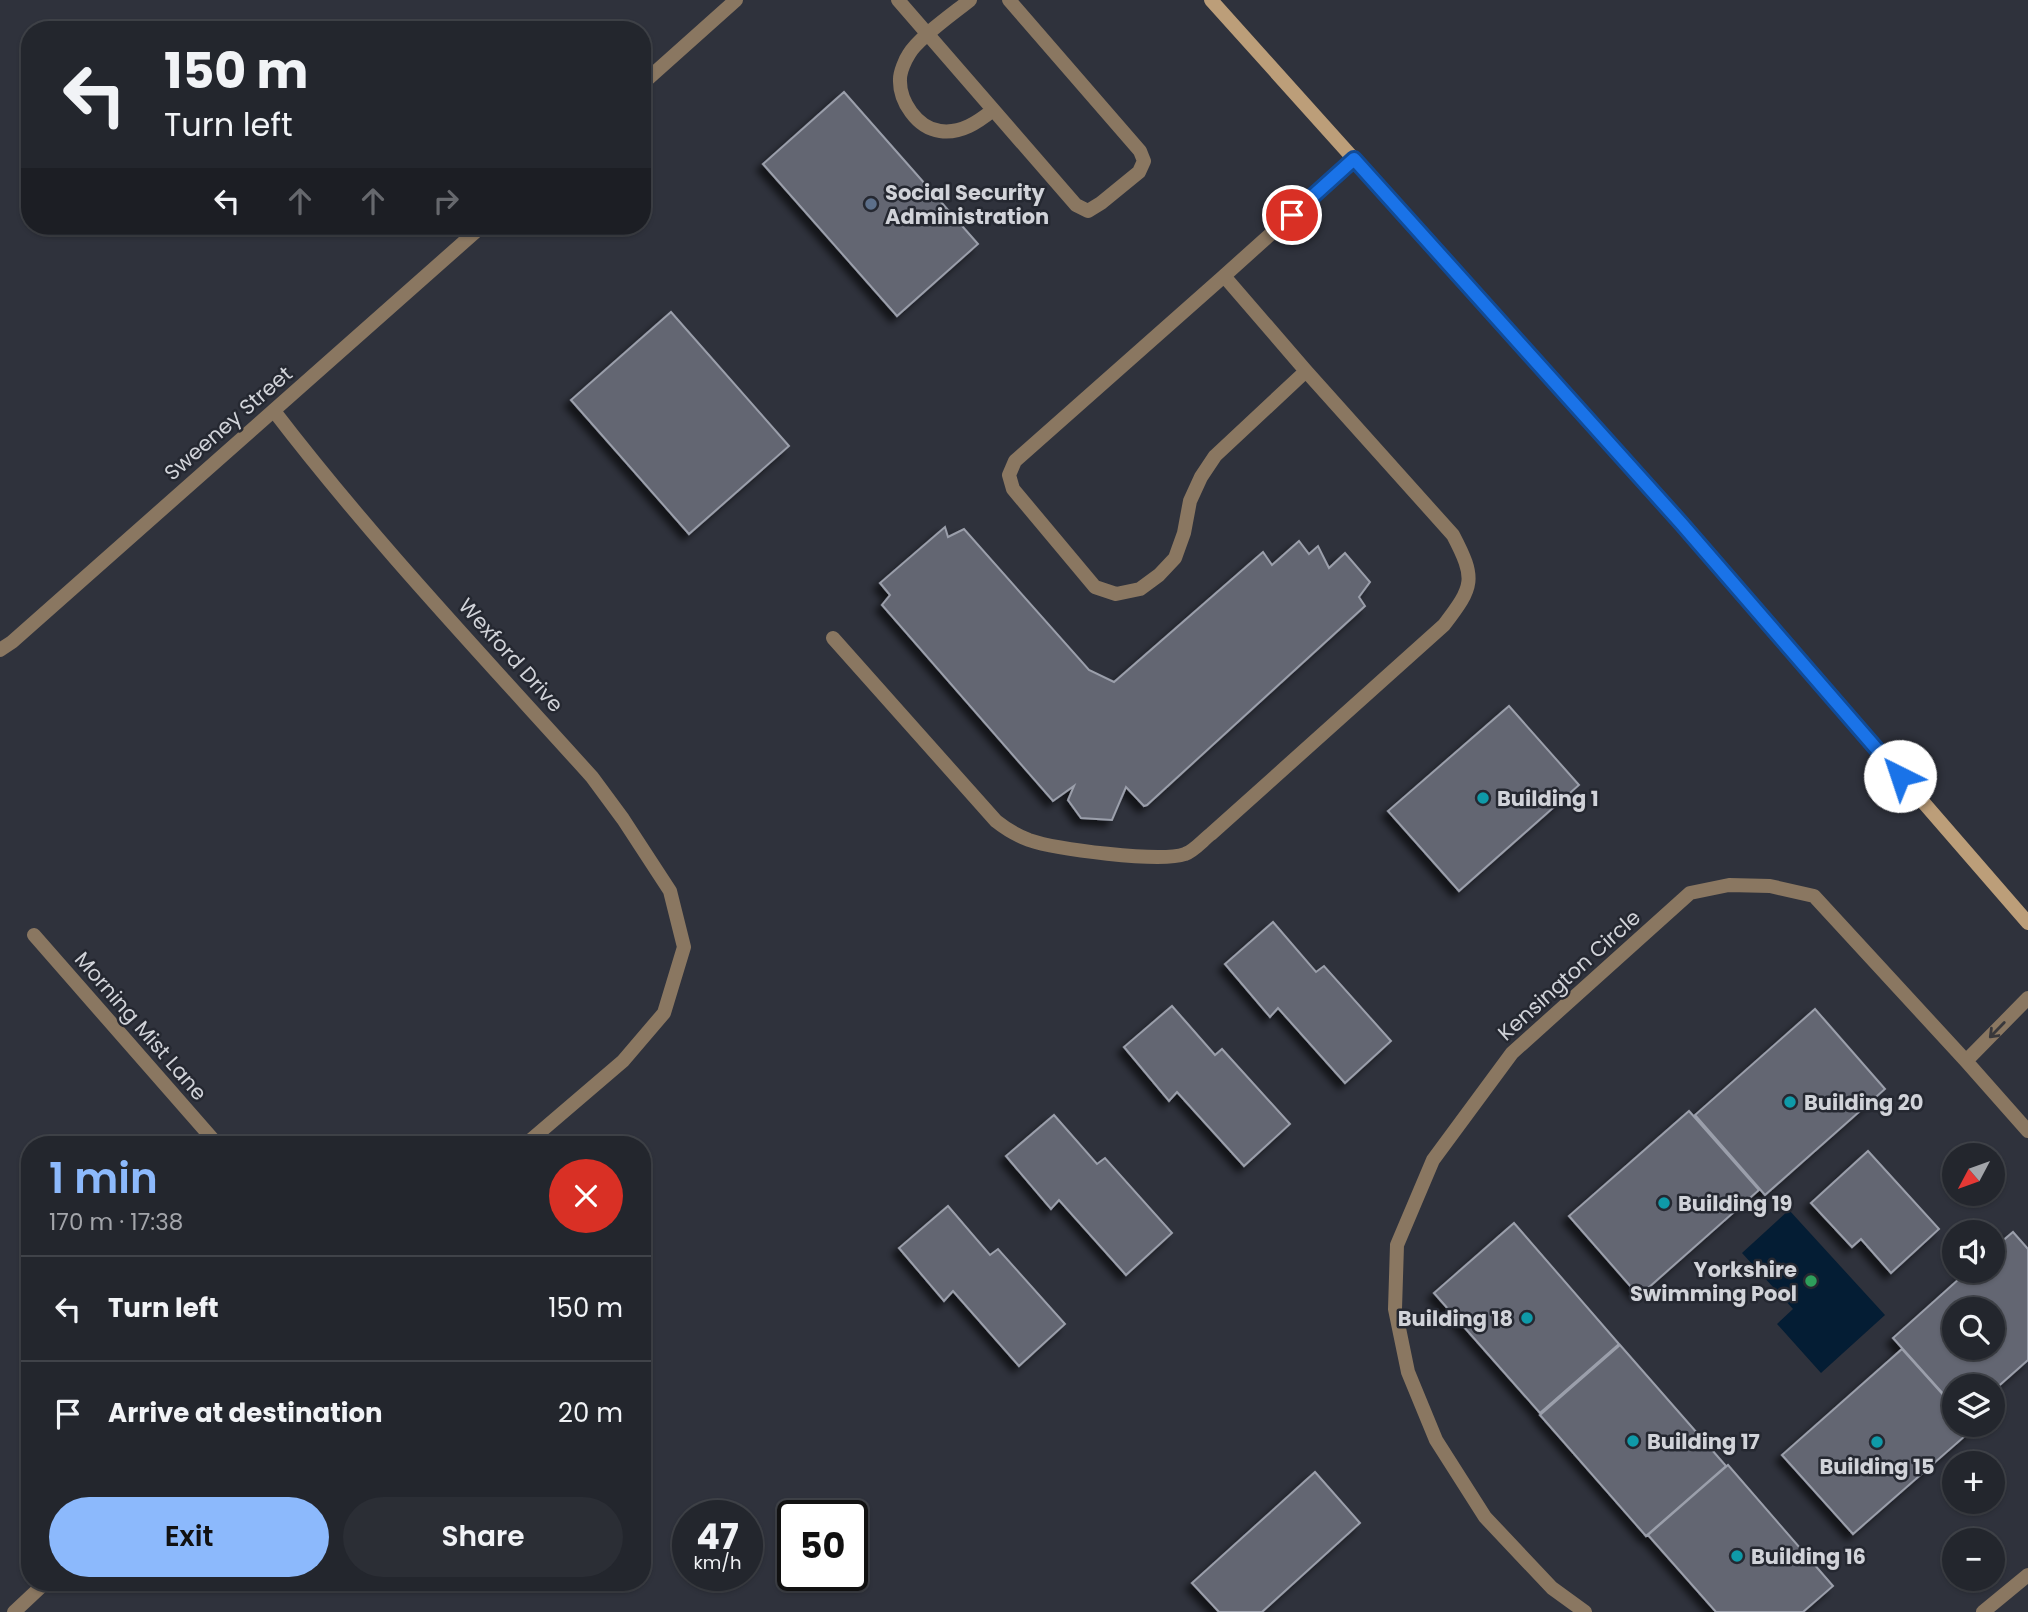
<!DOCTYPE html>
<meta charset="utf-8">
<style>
body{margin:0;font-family:Poppins,sans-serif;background:#2b2e35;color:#f1f3f6;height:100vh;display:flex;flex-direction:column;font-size:26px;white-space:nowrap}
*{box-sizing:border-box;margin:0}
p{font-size:23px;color:#a3a5aa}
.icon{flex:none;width:38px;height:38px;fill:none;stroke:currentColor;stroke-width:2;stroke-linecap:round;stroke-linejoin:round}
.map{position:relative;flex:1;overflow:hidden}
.sheet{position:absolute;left:21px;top:1136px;width:630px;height:455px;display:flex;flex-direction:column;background:#23262d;border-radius:28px;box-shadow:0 2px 5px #0004,0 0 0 2px #404349}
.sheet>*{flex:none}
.hud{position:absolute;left:21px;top:21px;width:630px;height:214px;border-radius:28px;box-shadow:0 2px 5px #0004,0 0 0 2px #404349;background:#23262d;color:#f1f3f6;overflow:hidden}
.needle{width:46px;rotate:229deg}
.tools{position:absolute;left:1942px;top:1143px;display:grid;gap:14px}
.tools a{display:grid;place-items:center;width:63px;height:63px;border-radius:50%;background:#23262d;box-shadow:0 2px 5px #0004,0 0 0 2px #404349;font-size:35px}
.speed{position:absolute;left:672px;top:1500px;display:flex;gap:14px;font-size:35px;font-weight:700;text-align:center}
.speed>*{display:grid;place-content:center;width:91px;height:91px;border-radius:50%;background:#23262d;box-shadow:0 2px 5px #0004,0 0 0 2px #404349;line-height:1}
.speed small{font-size:18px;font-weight:400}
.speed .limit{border:4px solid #111;border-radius:10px;background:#fff;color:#111}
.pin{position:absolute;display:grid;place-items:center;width:60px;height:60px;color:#fff;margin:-30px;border:4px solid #fff;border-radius:50%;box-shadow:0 2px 7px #0007}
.me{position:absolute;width:77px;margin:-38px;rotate:319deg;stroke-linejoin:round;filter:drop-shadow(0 0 5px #0008)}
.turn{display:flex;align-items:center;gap:24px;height:147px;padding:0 28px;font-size:32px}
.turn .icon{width:91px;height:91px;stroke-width:2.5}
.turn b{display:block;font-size:49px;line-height:60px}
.lanes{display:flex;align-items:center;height:66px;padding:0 28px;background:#0003;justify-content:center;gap:35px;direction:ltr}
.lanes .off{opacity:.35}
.round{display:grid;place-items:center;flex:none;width:74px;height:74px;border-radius:37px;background:#2b2e35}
.headline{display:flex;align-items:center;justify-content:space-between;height:119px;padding:0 28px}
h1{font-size:42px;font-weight:600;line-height:52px;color:#8cb9fc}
.button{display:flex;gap:14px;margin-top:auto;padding:14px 28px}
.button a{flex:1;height:80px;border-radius:42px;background:#8cb9fc;color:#111;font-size:28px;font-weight:600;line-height:80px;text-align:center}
.button a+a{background:#2b2e35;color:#f1f3f6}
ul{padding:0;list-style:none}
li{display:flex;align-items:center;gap:21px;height:105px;padding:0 28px;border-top:2px solid #404349}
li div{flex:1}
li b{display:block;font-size:26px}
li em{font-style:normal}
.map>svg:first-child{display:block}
.water{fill:#041d34}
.building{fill:#636672;stroke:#9b9fab;stroke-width:2;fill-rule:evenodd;filter:url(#shadow)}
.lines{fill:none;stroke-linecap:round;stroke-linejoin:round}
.service{stroke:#8a7761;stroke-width:14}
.minor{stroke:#8a7761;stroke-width:14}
.secondary{stroke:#bc9e79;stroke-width:14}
.oneway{stroke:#39383b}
.route-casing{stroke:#114b97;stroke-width:18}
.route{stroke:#1a73e8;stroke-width:12}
.service-dot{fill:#5c6f8a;stroke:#252831;stroke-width:2.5}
.culture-dot{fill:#0f9aa8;stroke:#252831;stroke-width:2.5}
.leisure-dot{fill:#2e9e5b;stroke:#252831;stroke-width:2.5}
.labels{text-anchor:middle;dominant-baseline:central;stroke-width:5;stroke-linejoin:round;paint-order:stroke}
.poi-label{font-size:21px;font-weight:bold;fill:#d1d3d9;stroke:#252831;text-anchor:start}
.street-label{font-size:21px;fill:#d1d3d9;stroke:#252831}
</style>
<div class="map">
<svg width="2028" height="1612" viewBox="0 0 2028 1612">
<defs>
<filter id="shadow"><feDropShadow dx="-6" dy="6" stdDeviation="3.5" flood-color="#0009"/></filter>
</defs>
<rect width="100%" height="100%" fill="#2f323c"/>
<!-- water -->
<path class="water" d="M1789,1210L1885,1315L1821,1373L1777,1324L1793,1309L1742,1253Z"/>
<!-- building -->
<path class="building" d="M844,92L978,244L897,316L763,164Z
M671,312L789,446L689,534L571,400Z
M945,527L948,537L964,529L1089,670L1114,682L1263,552L1272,565L1299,541L1309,554L1318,546L1329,568L1345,553L1370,582L1359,597L1365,606L1147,805L1144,806L1126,787L1112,820L1081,818L1068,800L1074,786L1053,801L882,605L890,595L880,583Z
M1509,706L1579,785L1459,891L1388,811Z
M1273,922L1316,972L1324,966L1391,1041L1345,1083L1278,1008L1270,1017L1225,964Z
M1172,1006L1215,1055L1222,1049L1290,1124L1244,1166L1177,1092L1169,1101L1124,1047Z
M1815,1009L1885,1089L1765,1195L1695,1115Z
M1689,1111L1759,1190L1639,1296L1569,1216Z
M1054,1115L1097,1164L1105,1158L1172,1233L1126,1275L1059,1200L1051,1209L1006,1156Z
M1868,1151L1939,1229L1891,1273L1861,1239L1852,1247L1811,1203Z
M948,1206L990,1255L998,1249L1065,1324L1019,1366L953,1291L944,1301L899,1248Z
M1514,1223L1619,1344L1540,1413L1434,1293Z
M2013,1232L2028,1249V1360L1993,1391V1386H1955V1407L1893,1338L1969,1270H1993V1249ZM1955,1309H1993V1348H1955Z
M1620,1345L1726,1466L1646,1536L1540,1415Z
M1902,1349L1955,1408V1424H1969L1973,1429L1853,1534L1782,1455Z
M1728,1465L1833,1586L1803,1612H1716L1648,1535Z
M1315,1472L1360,1523L1262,1612H1219L1192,1583Z"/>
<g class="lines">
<!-- service -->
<path class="service" d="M898,0L1076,205L1088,211L1101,203L1139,172L1144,161L1140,151L1009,0
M970,0C954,13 918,38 909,54C905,60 900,72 900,79C899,101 917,128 940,131C961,134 978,122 993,110
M1224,276L1015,461L1009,475L1013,489L1095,587L1116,594L1140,589L1159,575L1175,558L1184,533L1190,501L1201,477L1215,456L1306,371
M833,638L996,821C1006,829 1016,835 1029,840C1055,849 1160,863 1185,854C1194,851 1203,840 1211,834L1444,625C1474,586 1476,579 1453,535L1306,371L1224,276L1354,159"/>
<!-- minor -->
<path class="minor" d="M642,84L736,0
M274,411C372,539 484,657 592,777L623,819L670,891L684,947L664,1013L623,1061L526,1144
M0,650L12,642L482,226
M34,935L217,1144
M1966,1061L2028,998
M14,1612L46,1582
M1585,1612L1552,1588L1485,1517L1436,1440L1408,1372L1395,1309L1397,1245L1433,1160L1512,1053L1690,893L1729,885L1770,886L1814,896L1966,1061L2028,1131
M1983,1612L2028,1575"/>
<!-- secondary -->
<path class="secondary" d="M1211,0L1681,523L2028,923"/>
</g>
<!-- one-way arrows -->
<defs><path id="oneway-shaft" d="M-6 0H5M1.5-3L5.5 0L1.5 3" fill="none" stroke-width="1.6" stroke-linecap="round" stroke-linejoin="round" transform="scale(1.75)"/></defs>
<use class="oneway" href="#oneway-shaft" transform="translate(1997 1030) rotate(134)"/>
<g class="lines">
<defs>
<path id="route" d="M1292,215L1354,159L1681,523L1900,776"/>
</defs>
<!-- route casing -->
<use href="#route" class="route-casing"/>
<!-- route -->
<use href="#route" class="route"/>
</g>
<!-- markers -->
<circle class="service-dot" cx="871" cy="204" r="7"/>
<g class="culture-dot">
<circle cx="1483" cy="798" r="7"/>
<circle cx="1790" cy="1102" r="7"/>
<circle cx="1664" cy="1203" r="7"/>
<circle cx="1527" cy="1318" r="7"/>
<circle cx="1633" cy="1441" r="7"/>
<circle cx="1877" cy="1442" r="7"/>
<circle cx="1737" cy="1556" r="7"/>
</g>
<circle class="leisure-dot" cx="1811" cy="1281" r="7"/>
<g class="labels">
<!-- poi labels -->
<g class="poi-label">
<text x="885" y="192">Social Security<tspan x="885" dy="24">Administration</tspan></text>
<text x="1497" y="798">Building 1</text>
<text x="1804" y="1102">Building 20</text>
<text x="1678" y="1203">Building 19</text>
<text x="1797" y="1269" text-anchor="end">Yorkshire<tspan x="1797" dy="24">Swimming Pool</tspan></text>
<text x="1513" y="1318" text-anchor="end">Building 18</text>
<text x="1647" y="1441">Building 17</text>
<text x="1877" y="1466" text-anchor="middle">Building 15</text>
<text x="1751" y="1556">Building 16</text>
</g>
<!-- street labels -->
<g class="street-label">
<text transform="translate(228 423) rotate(-41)">Sweeney Street</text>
<text transform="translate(511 655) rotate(48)">Wexford Drive</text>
<text transform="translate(1569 975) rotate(-42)">Kensington Circle</text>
<text transform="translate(141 1026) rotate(49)">Morning Mist Lane</text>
</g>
</g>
</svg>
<div class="tools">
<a><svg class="needle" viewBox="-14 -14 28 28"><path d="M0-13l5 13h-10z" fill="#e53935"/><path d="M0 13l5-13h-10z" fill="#a3a5aa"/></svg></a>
<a><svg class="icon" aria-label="sound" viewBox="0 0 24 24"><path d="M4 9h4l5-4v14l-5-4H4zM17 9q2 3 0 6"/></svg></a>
<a><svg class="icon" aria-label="search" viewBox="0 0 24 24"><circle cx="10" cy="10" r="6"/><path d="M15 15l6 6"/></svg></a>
<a><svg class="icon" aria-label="layers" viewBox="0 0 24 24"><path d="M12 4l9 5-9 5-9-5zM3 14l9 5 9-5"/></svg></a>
<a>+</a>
<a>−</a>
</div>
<div class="speed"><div>47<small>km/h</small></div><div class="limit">50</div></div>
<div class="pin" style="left:1292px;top:215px;background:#d93025"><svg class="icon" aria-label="arrive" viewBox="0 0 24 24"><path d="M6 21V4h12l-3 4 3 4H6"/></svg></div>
<svg class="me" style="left:1900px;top:776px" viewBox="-20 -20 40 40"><circle r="19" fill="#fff"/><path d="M0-13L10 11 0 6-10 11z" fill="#1a73e8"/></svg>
<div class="hud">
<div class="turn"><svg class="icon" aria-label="left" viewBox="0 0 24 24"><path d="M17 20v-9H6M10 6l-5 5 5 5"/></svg><div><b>150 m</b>Turn left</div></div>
<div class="lanes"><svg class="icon" aria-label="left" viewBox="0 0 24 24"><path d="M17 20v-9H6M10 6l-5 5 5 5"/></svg><svg class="icon off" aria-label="ahead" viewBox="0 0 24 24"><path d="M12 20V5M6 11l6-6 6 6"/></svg><svg class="icon off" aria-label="ahead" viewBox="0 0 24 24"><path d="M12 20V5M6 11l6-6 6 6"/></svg><svg class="icon off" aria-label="right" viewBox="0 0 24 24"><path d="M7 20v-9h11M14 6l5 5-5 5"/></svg></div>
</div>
<section class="sheet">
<div class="headline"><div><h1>1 min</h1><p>170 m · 17:38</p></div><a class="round" style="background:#d93025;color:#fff"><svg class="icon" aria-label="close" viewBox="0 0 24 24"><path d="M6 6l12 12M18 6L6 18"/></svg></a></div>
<ul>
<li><svg class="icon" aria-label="left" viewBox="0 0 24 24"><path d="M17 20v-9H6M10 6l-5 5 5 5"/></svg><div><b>Turn left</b></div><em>150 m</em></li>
<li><svg class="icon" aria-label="arrive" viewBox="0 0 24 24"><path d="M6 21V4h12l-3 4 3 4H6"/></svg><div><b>Arrive at destination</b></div><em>20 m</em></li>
</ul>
<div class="button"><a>Exit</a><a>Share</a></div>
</section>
</div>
